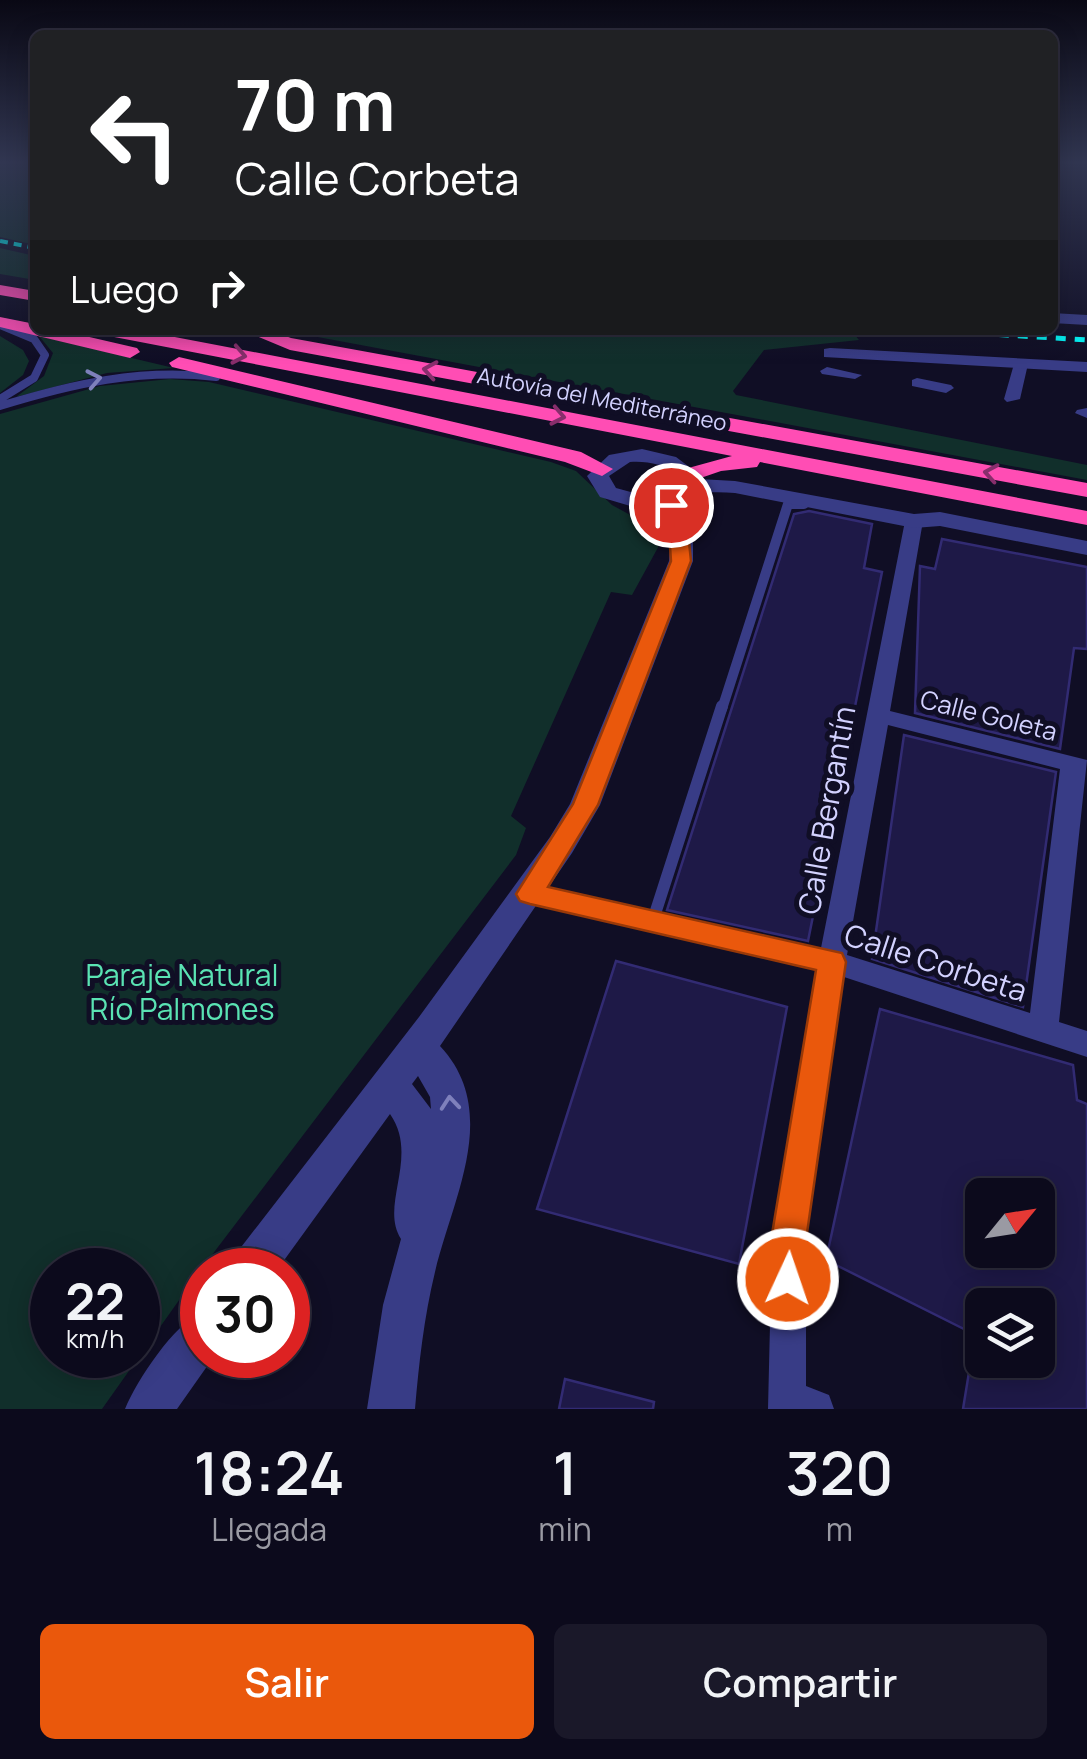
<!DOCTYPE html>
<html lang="es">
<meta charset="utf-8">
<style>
body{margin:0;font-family:Manrope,sans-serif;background:#1a1829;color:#f1f3f6;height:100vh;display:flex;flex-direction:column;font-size:38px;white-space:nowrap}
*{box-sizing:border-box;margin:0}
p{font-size:32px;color:#9a9aa3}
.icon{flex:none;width:55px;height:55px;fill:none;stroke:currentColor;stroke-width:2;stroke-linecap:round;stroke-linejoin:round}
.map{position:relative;height:1409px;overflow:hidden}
.panel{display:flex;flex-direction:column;background:#0c0a1c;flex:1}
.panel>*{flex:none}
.top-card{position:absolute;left:30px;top:30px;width:1028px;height:305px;border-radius:15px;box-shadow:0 5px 25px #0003,0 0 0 2px #2c2b3b;background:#202124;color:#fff;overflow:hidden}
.needle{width:65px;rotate:60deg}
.controls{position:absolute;left:965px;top:1178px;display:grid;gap:20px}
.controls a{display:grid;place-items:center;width:90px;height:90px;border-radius:15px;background:#0c0a1c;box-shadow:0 5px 25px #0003,0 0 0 2px #2c2b3b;font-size:50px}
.speed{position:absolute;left:30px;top:1248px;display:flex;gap:20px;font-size:50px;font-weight:700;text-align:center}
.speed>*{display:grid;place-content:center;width:130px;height:130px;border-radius:50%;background:#0c0a1c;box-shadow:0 5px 25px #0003,0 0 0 2px #2c2b3b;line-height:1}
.speed small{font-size:25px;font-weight:400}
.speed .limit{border:15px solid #d22;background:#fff;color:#111}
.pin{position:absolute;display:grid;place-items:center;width:85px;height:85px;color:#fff;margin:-42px;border:5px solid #fff;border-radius:50%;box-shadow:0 2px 10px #0007}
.me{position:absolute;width:110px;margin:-55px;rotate:3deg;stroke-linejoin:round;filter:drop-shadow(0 0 8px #0008)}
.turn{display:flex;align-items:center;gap:35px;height:210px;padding:0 40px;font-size:45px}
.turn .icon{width:130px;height:130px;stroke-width:2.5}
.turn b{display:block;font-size:70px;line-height:85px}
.then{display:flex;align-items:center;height:95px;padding:0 40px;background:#0003;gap:20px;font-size:38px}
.eta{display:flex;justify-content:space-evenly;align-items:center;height:170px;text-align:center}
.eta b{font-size:60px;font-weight:600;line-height:70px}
.button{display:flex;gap:20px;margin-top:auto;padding:20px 40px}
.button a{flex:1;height:115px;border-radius:15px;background:#ea580c;color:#fff;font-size:40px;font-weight:600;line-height:115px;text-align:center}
.button a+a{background:#1a1829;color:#f1f3f6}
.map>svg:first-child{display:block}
.green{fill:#112f2b;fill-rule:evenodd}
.building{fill:#1e1947;stroke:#322b73;stroke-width:2.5;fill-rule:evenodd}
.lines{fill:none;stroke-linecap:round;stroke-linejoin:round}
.service-far2{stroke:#383c86;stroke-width:8}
.service-far1{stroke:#383c86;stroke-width:10}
.service{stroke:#383c86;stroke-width:12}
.minor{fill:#383c86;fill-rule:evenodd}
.tertiary{fill:#383c86;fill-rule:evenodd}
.motorway{fill:#ff4db4;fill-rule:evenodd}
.rail-far1{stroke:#00fdfd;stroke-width:4;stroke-dasharray:8 6;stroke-linecap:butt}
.rail{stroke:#00fdfd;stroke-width:5;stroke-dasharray:10 9;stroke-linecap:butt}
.oneway{stroke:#882e6c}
.oneway2{stroke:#7e80bc}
.route{fill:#ea580c;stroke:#983908;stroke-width:2.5}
.labels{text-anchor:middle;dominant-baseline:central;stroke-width:10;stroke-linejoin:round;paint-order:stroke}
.far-street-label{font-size:22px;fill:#d3d2ff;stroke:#100e25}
.street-label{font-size:25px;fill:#d3d2ff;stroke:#100e25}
.near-street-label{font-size:30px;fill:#d3d2ff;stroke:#100e25}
.near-park-label{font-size:30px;fill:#5ae3b3;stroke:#100e25}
</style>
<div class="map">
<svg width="1087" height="1409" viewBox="0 0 1087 1409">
<rect width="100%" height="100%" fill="#100e25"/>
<!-- green -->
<path class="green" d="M0,163H35V245L0,237Z
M0,248L35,256V280L0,274Z
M280,330H831L854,334L859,340L764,350L733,391L736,395L1087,465V480Z
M0,336L23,350L29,361L23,375L0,393Z
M39,336L174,368L107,373L16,397L44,376L53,353Z
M170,379L209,382L551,462L576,471L612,505L656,529L661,542L632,595L611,592L511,816L526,828L516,855L199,1272L102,1409H0V414L100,386ZM52,1270H138V1355H52Z"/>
<!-- building -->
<path class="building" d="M809,511L872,524L864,568L882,572L808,941L667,910L794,514Z
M942,539L1087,567V649L1074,648L1060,749L915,713L920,566L935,569Z
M904,735L1056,772L1023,1007L872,959Z
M616,961L787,1007L739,1264L537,1209Z
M880,1009L1073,1065L1077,1100L1087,1104V1409H963L971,1360H1038V1305H982V1338L826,1260ZM982,1195H1038V1250H982Z
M565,1379L654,1402L653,1409H559Z"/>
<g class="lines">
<!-- service-far2 -->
<path class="service-far2" d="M0,325L34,339L45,355L34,378L0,399
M0,406C72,384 140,368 216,377"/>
<!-- service-far1 -->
<path class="service-far1" d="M722,709L788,504H804"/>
<!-- service -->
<path class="service" d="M653,920L722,706"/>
<!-- minor -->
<path class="minor" d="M1021,360L1028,364L1020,399L1007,402L1004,399L1014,364Z
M827,367L862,375L855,379L822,374L820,371Z
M917,378L951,385L954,388L946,393L912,386V380Z
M1087,408V418L1075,413L1077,410Z
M914,516L923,521L890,711L1087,760L1059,1022L1087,1031V1057L844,977L806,1240V1386L829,1395L834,1409H768L772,1240L816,970L530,904L521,901L517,894L521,887L530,884L821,948L905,521ZM888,725L1060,769L1030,1013L847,955Z"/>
<!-- tertiary -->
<path class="tertiary" d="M1052,313L1087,315V325L1052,323Z
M830,348L1087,362V372L824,357V349Z
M642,449L676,457L700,475L699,479L735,481L914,514L940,512L1087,541V555L940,526L914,528L735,493C715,492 697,490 682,505L693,525V561L600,805L572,853L440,1046C502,1112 452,1199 435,1272C424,1317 419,1363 415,1409H367L383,1305L401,1239C379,1205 420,1157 390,1114L277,1270H228L235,1255L419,1017L550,837L570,804L669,561L671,525L661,506L637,508L600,497L587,476L609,455ZM630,462C648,461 664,464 678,476L676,489L638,494L616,488L609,476ZM418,1076L430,1097L431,1109L412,1084Z
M202,1312V1355H215L177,1409H125C137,1380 174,1324 202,1312Z"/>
<!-- motorway -->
<path class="motorway" d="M0,285L35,291V301L0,295Z
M0,317L35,324V330H59L137,348L140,352L130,358L0,327Z
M100,330H138L1087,511V525L760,462L757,467L721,471L689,482L678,475L681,470L732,456L109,336Z
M242,330H269L291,338L1087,483V497L290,350Z
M179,357L581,452L613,469L602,476L565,462L172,367L169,363Z"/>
<!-- rail-far1 -->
<path class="rail-far1" d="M0,241L35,248"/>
<!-- rail -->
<path class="rail" d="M923,330L1087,340"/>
</g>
<!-- one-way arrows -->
<defs><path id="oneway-chevron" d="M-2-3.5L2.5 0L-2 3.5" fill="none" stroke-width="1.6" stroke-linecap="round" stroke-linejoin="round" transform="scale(2.5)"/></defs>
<g class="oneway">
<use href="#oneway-chevron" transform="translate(239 355) rotate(11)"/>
<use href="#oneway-chevron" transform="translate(430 370) rotate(-170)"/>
<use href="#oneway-chevron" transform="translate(558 416) rotate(11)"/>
<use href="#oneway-chevron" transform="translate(991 473) rotate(-170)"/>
</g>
<g class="oneway2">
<use href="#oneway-chevron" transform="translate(94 379) rotate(-11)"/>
<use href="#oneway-chevron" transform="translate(450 1103) rotate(-95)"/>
</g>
<!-- sky -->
<linearGradient id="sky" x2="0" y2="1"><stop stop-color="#090814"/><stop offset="0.45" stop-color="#313651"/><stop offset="1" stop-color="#313651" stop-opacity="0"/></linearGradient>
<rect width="1087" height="361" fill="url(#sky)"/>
<!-- route -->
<path class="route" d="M671,499L677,501L692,526L688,532L691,561L598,805L548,887L842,953L846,962L806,1240V1279L801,1292L788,1297L775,1292L770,1279L771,1240L816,970L530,904L520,901L516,894L573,804L671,561L669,532L673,526L662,505Z"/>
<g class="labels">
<!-- far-street labels -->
<g class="far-street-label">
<text transform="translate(602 399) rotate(11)">Autovía del Mediterráneo</text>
</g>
<!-- street labels -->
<g class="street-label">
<text transform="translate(989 715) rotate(14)">Calle Goleta</text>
</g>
<!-- near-street labels -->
<g class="near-street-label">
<text transform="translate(826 810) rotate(-80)">Calle Bergantín</text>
<text transform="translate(936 962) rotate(18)">Calle Corbeta</text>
</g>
<!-- near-park labels -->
<g class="near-park-label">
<text x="182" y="974">Paraje Natural<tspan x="182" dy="34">Río Palmones</tspan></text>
</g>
</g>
</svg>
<div class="controls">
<a><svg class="needle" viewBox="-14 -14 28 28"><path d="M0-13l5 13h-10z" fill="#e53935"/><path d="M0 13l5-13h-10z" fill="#9a9aa3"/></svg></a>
<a><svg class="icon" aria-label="layers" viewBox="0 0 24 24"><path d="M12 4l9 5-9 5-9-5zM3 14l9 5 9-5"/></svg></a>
</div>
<div class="speed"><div>22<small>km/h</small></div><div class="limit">30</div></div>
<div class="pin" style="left:671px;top:505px;background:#d93025"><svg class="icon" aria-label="arrive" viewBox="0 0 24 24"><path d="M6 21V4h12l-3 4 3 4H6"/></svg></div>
<svg class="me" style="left:788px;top:1279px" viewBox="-20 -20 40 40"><circle r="17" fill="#ea580c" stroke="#fff" stroke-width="3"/><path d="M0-11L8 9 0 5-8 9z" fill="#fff"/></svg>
<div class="top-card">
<div class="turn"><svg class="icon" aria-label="left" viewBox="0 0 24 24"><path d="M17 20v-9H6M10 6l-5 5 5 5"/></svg><div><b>70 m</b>Calle Corbeta</div></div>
<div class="then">Luego<svg class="icon" aria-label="right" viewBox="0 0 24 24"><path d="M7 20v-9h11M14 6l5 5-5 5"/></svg></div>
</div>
</div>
<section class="panel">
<div class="eta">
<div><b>18:24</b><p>Llegada</p></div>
<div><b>1</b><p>min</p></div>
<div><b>320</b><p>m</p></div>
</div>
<div class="button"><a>Salir</a><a>Compartir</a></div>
</section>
